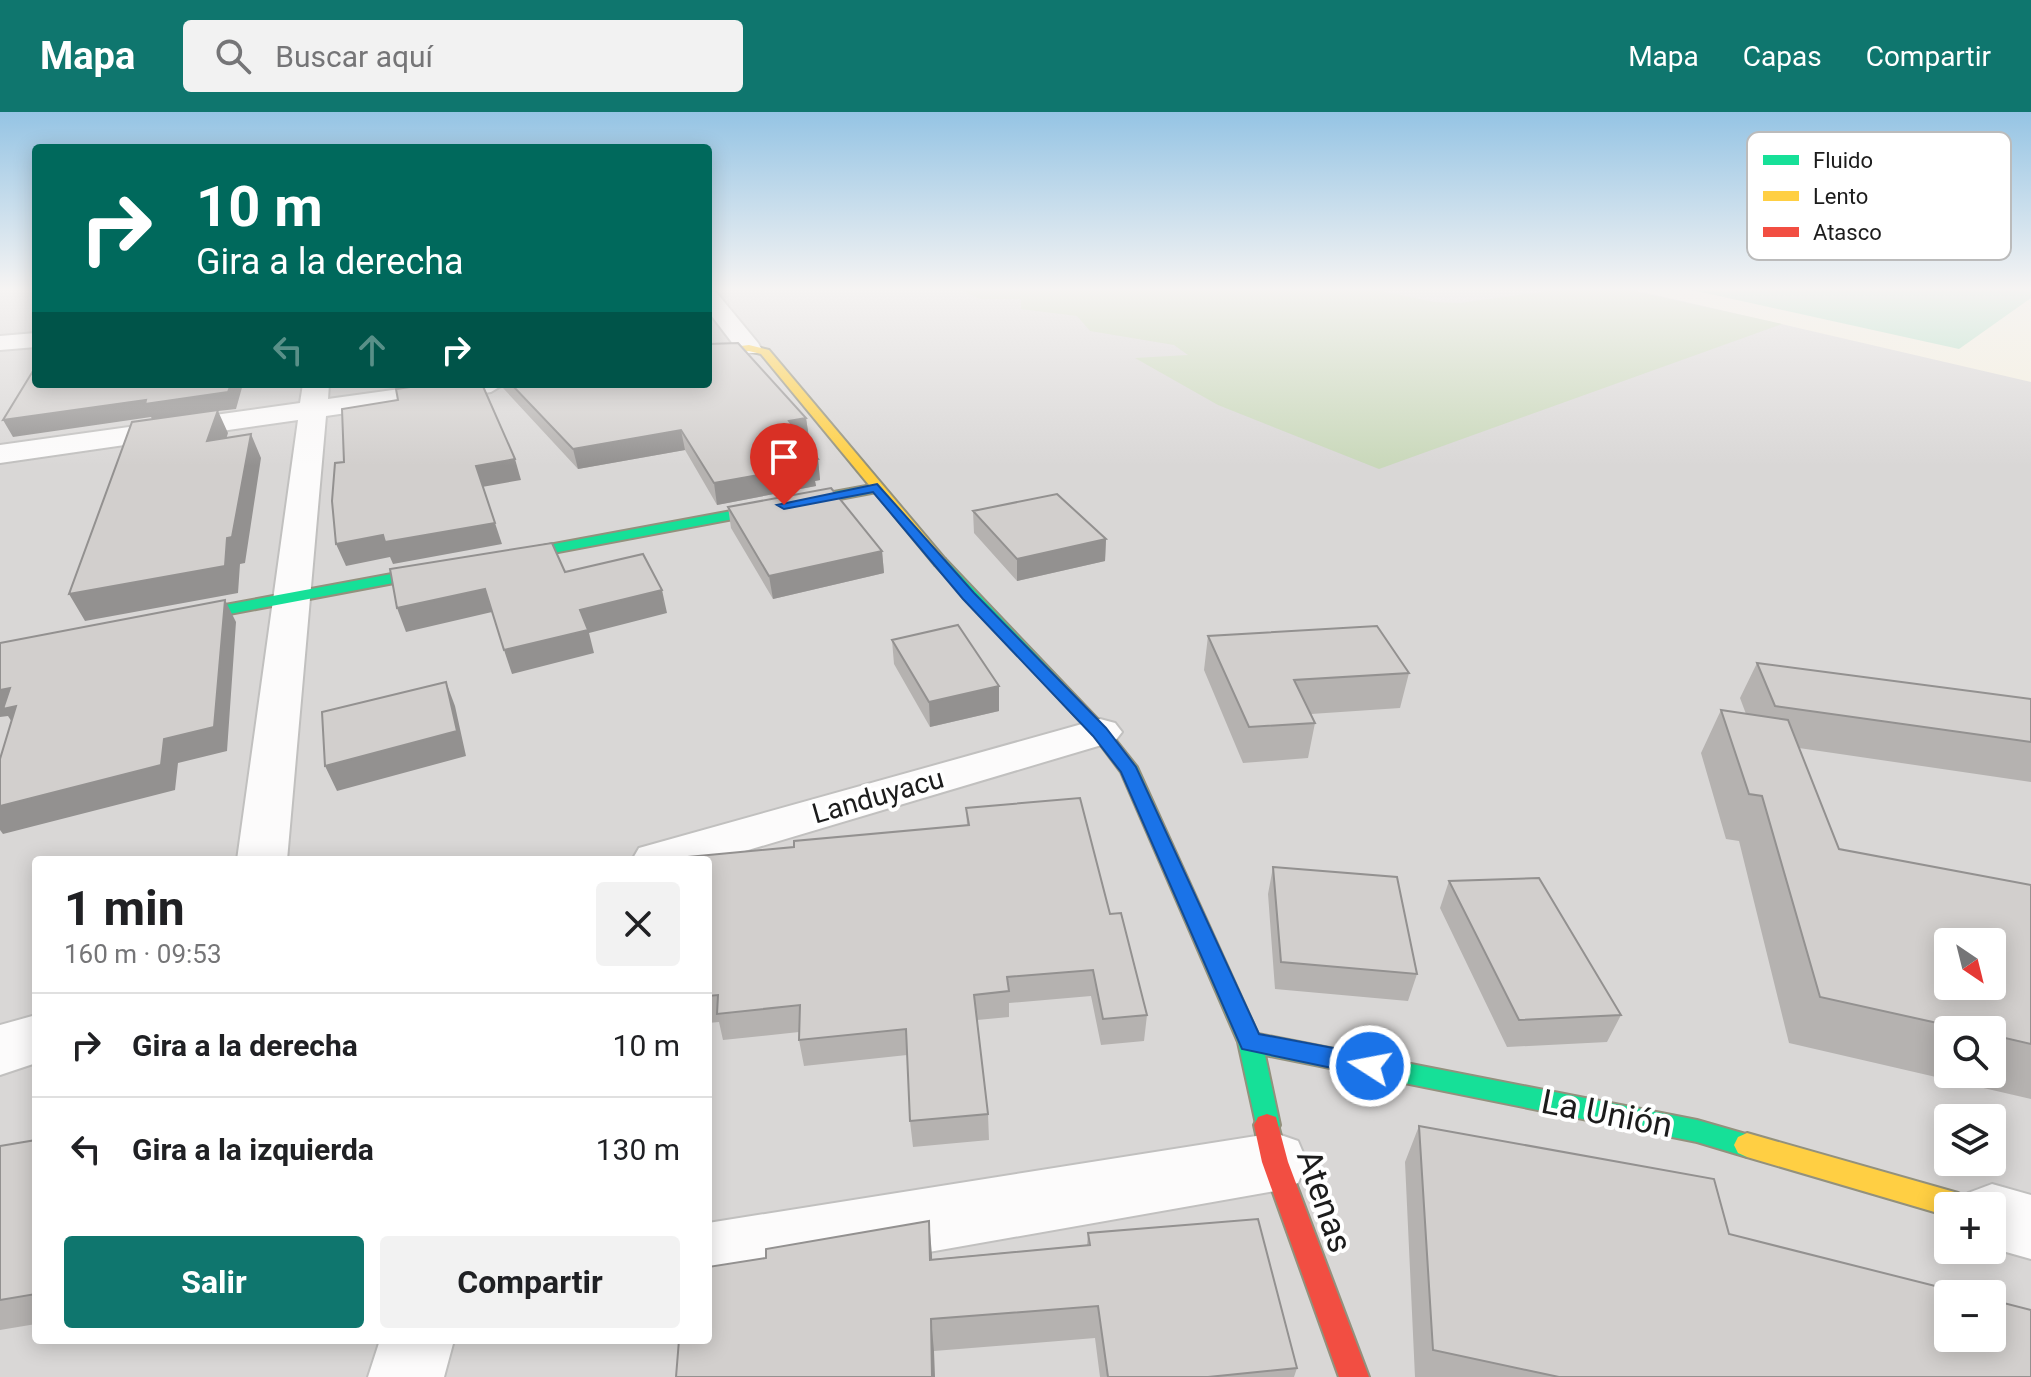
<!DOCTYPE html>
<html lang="es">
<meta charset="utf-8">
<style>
body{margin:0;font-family:Roboto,sans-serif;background:#f2f2f2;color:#202124;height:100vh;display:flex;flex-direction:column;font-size:30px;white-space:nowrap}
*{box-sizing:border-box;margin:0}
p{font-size:26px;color:#757577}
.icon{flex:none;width:44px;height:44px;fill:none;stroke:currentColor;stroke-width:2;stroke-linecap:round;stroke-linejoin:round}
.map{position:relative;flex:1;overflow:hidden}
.side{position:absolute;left:32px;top:744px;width:680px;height:488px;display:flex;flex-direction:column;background:#fff;border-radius:8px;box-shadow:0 4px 20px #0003}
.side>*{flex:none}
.banner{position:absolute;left:32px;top:32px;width:680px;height:244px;border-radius:8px;box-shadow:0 4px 20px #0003;background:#00695c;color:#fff;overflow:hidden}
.needle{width:52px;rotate:145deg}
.buttons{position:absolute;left:1934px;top:816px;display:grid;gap:16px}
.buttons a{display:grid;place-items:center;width:72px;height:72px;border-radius:8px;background:#fff;box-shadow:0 4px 20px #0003;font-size:40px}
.pin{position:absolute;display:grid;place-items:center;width:68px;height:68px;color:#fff;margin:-82px -34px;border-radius:50% 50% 50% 0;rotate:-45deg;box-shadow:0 0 8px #0007}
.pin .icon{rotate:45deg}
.me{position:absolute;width:88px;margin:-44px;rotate:281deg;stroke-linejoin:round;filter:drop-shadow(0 0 6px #0008)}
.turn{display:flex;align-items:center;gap:28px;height:168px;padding:0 32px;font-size:36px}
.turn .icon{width:104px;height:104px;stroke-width:2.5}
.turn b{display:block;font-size:56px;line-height:68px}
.lanes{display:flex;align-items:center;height:76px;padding:0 32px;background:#0003;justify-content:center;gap:40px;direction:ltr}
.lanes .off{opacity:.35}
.round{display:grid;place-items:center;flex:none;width:84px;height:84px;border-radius:8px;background:#f2f2f2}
.headline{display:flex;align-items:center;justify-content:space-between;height:136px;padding:0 32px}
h1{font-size:48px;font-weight:700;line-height:60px}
.cta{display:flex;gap:16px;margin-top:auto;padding:16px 32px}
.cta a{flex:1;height:92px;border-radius:8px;background:#0f766e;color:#fff;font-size:32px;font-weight:700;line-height:92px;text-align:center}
.cta a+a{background:#f2f2f2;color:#202124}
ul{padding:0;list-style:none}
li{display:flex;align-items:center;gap:24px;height:104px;padding:0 32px;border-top:2px solid #e0e0e0}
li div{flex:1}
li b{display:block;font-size:30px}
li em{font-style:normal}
header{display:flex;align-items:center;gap:48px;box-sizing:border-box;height:112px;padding:0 40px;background:#0f766e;color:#fff}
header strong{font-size:38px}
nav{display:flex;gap:44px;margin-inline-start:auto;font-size:28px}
.search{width:560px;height:72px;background:#f2f2f2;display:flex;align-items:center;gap:20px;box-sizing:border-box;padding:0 28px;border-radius:8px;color:#757577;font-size:30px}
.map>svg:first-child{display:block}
.residential{fill:#d9d7d6;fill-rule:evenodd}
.education{fill:#f5f0de}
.forest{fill:#c9d8ba}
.pitch{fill:#b0e0c4}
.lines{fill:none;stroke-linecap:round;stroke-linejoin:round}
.street-casing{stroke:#c1c0bf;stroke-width:4}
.fast-casing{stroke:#93917d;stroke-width:4}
.slow-casing{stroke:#93917d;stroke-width:4}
.jam-casing{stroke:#93917d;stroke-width:4}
.street{fill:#fcfbfb;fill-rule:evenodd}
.fast{fill:#16e098;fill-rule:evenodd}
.slow{fill:#ffcf43;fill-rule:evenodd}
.jam{fill:#f24e42;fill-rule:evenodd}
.wall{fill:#b5b2b0;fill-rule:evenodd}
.shaded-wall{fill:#939190}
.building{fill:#d2cfcd;stroke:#939190;stroke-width:2;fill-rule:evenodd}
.route{fill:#1a73e8;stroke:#114b97;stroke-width:2}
.labels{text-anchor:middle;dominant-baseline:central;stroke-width:8;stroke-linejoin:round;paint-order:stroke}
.street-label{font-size:28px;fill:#1c1c1c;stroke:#fff}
.near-street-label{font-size:34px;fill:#1c1c1c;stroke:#fff}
.key{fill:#fff;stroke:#bbb;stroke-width:2}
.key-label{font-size:22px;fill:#1c1c1c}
</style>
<header>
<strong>Mapa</strong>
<div class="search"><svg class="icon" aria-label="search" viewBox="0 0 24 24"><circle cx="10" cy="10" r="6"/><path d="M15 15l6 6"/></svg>Buscar aquí</div>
<nav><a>Mapa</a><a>Capas</a><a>Compartir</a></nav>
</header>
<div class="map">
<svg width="2031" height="1265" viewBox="0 0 2031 1265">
<rect width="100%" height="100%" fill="#eae7e4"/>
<!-- residential -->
<path class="residential" d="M0,177H36V272H708V177H2031V1265H0ZM36,748H708V1228H36ZM1948,830H1992V874H1948ZM1948,918H1992V962H1948ZM1948,1006H1992V1050H1948ZM1948,1094H1992V1138H1948ZM1948,1182H1992V1226H1948Z"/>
<!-- education -->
<path class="education" d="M1632,177H2031V270L1639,179Z"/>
<!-- forest -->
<path class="forest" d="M958,177H1372L1434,190L1460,191L1563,177H1625L1782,212L1379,357L1218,293L1135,246L1188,243L1174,233L1090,219L1077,204L1021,197V187H980Z"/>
<!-- pitch -->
<path class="pitch" d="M1687,177H2031V186L1959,237Z"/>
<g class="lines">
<defs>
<path id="street" d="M708,179L716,180L758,231L761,236L758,241H740L708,199Z
M36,221V235L0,238V224Z
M303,272H329L328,287L436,272H504L491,280L326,304L287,748H237L298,308L0,351V333L300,291Z
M1100,607L1115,611L1122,620L1115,629L708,750L632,748L639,736Z
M36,903V951L0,963V913Z
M1275,1021L1298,1029L1307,1050L1298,1071L1275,1079L708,1179V1111Z
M1992,1072L2031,1083V1147L1992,1136V1094H1963L1968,1081Z
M380,1228H454L444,1265H368Z"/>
<path id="fast" d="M877,372L883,376L882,379L171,513L163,508L171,503Z
M940,446L945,447L1106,616L1137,655L1258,922L1697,1008L1756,1025L1760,1033L1756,1041L1747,1045L1697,1030L1265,943L1280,1013L1276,1021L1267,1024L1258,1021L1238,930L1121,660L1094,624L935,453V447Z"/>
<path id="slow" d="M749,233L769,238L945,447V453H935L761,242L749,239L708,244V238Z
M1747,1021L1958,1081L1968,1085L1972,1094H1948V1104L1747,1045L1738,1041L1734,1033L1738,1025Z"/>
<path id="jam" d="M1267,1002L1276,1005L1288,1050L1369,1265H1339L1262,1050L1254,1013L1258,1005Z"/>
</defs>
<!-- street casing -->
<use href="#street" class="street-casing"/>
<!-- fast casing -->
<use href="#fast" class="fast-casing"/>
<!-- slow casing -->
<use href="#slow" class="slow-casing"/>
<!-- jam casing -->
<use href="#jam" class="jam-casing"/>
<!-- street -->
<use href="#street" class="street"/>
<!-- fast -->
<use href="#fast" class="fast"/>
<!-- slow -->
<use href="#slow" class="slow"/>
<!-- jam -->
<use href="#jam" class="jam"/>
</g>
<!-- wall -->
<path class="wall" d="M501,272H708L806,306L809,326L803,327L818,347L820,368L815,369L816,374L717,393L685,338L578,357L503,276Z
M728,395L882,439L884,461L773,487L731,416Z
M973,399L1106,427L1105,449L1017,469L974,421Z
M1208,524L1409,561L1400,596L1311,602L1315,611L1308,646L1243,651L1204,558Z
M892,528L999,574V599L930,615L894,552Z
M1757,551L2031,587V670L1799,636L1839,737L2031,773V987L1789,931L1739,729L1726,727L1701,641L1721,598L1746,602L1740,586ZM1948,918H1992V962H1948Z
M966,696L1110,802L1147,903L1144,929L1101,933L1091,884L1009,891V905L977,908L988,1002L989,1028L913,1035L910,1009L907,943L804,954L799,928V920L723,928L719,910L708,911V748L794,735L967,713Z
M1273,755L1417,862L1408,889L1275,877L1268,782Z
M1449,769L1621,903L1607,930L1507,935L1440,796Z
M1419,1014L1729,1122L2031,1265H1415L1405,1050Z
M36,1028V1212L0,1218V1034Z
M1088,1121L1297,1256L1294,1265H1100L1095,1226L934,1239L676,1265L932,1147L1087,1133Z"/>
<!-- shaded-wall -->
<path class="shaded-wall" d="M231,272H243L236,297L218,299L228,321L218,353L153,309L151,305L13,325L3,308Z
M806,306L809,326L791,329L789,309Z
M681,318L685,338L578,357L573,337Z
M251,322L261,346L245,451L240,452L238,481L85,509L69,482L227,426Z
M515,347L521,368L482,375L476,354Z
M818,347L820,368L815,369L816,374L717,393L714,371Z
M495,411L502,432L393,452L390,445L346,454L336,432L383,423Z
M1106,427L1105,449L1017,469V447Z
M882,439L884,461L773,487L769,464Z
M485,477L492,500L406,520L397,496Z
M662,478L667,501L589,521L594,541L512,562L504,538L580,498Z
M225,488L236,510L227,639L178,651L175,678L3,722L0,718V694L164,627Z
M446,570L455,594L466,644L337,679L325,654Z
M999,574V599L930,615L929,590Z
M10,576L26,600L19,621L8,604L0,605V578Z
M929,1109L932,1143L933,1181L930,1148Z
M931,1207L934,1239L935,1265H932Z"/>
<!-- building -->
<path class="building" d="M738,231L806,306L789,309L818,347L809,348L814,353L714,371L681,318L573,337L511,272H708V232Z
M36,254V272H231L228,280L145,292L146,288L3,308Z
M432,272H482L515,347L476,354L495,411L385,430L383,423L336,432L332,389L335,351L344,350L342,297L398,288L396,277Z
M218,298L207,329L251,322L232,425L227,426L225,454L69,482L132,310Z
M831,376L882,439L769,464L728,395Z
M1057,382L1106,427L1017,447L973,399Z
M552,431L565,460L643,442L662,478L580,498L588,518L504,538L485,477L397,496L390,457Z
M225,488L214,615L164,627L161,653L0,694V647L16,594L3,597L10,576L0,578V531Z
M958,513L999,574L929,590L892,528Z
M1377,514L1409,561L1294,568L1315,611L1249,615L1208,524Z
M1757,551L2031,587V630L1775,594Z
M446,570L457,619L325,654L322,600Z
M1721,598L1788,608L1839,737L2031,773V932L1992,923V918H1969L1820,885L1762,684L1749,682ZM1948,830H1992V874H1948Z
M1080,686L1110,802L1121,801L1147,903L1103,907L1093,858L1007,865L1009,879L974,883L988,1002L910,1009L906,917L799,928L800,893L717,902L718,883L708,884V748H656L794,735V729L969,713L966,696Z
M1273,755L1397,765L1417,862L1281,850Z
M1539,766L1621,903L1519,908L1449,769Z
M1419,1014L1714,1067L1729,1122L1967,1182H1948V1226H1992V1188L2031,1198V1265H1559L1433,1238Z
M36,1028V1182L0,1188V1034Z
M1258,1107L1297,1256L1208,1265H1108L1098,1194L931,1207L932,1265H676L679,1228H708V1155L766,1146V1137L929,1109L930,1148L1090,1133L1088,1121Z"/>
<!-- sky -->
<linearGradient id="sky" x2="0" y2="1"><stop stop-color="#95c4e4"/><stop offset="0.5" stop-color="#f6f4f3"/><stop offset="1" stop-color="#f6f4f3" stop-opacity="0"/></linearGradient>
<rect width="2031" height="354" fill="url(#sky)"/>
<!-- route -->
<path class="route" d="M877,372L974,481L1106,616L1136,655L1259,922L1370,943L1378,946L1382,954L1378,961L1370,964L1242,937L1121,660L1093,624L963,487L873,380L784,397L777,393Z"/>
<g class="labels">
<!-- street labels -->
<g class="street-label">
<text transform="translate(878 684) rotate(-16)">Landuyacu</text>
</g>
<!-- near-street labels -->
<g class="near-street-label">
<text transform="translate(1607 1001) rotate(11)">La Unión</text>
<text transform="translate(1325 1089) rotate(71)">Atenas</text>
</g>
</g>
<!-- legend -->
<rect x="1747" y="20" width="264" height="128" rx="12" class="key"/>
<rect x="1763" y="43" width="36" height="10" fill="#16e098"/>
<rect x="1763" y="79" width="36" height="10" fill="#ffcf43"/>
<rect x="1763" y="115" width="36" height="10" fill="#f24e42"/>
<g class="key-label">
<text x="1813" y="56">Fluido</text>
<text x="1813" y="92">Lento</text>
<text x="1813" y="128">Atasco</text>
</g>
</svg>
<div class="buttons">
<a><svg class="needle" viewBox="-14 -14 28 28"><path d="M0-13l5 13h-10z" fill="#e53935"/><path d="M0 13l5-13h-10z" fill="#757577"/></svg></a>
<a><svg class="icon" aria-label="search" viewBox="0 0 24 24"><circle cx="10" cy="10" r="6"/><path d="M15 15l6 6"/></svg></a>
<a><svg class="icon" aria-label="layers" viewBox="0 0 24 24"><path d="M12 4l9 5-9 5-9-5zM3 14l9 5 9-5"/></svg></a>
<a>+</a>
<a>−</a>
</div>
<div class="pin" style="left:784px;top:393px;background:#d93025"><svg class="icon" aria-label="arrive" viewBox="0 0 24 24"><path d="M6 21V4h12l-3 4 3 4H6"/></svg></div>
<svg class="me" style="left:1370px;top:954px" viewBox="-20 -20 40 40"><circle r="17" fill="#1a73e8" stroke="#fff" stroke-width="3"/><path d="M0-11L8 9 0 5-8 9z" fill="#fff"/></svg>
<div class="banner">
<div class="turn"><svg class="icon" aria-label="right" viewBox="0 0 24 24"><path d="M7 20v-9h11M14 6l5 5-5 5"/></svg><div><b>10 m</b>Gira a la derecha</div></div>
<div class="lanes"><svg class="icon off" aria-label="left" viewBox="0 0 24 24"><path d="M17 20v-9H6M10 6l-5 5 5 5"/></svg><svg class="icon off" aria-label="ahead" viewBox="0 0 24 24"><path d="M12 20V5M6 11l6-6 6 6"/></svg><svg class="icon" aria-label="right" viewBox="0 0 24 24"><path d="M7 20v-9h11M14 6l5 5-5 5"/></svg></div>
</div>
<section class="side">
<div class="headline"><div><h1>1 min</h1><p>160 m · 09:53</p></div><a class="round"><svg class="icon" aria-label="close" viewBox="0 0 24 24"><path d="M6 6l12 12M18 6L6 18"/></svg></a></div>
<ul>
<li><svg class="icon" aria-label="right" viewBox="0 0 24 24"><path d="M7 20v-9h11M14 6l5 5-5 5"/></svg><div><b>Gira a la derecha</b></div><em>10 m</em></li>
<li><svg class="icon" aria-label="left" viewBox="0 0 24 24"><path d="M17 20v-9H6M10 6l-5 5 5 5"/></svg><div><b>Gira a la izquierda</b></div><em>130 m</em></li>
</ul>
<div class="cta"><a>Salir</a><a>Compartir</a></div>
</section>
</div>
